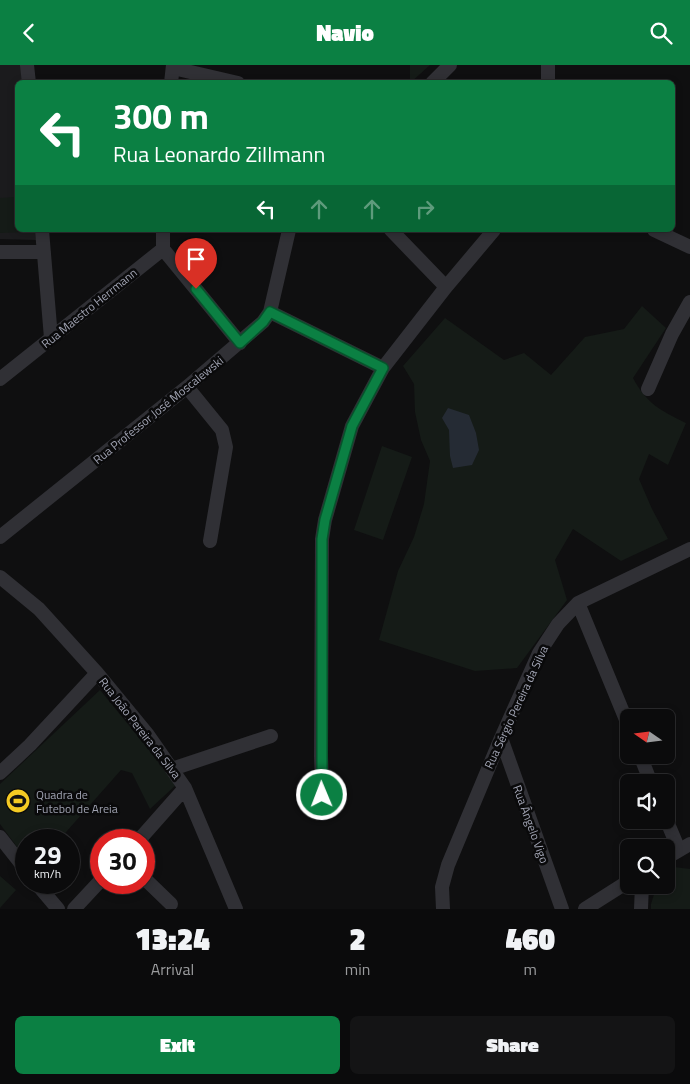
<!DOCTYPE html>
<meta charset="utf-8">
<style>
body{margin:0;font-family:"Titillium Web",sans-serif;background:#141415;color:#f1f3f6;height:100vh;display:flex;flex-direction:column;font-size:19px;white-space:nowrap}
*{box-sizing:border-box;margin:0}
p{font-size:16px;color:#9a9b9d}
.icon{flex:none;width:28px;height:28px;fill:none;stroke:currentColor;stroke-width:2;stroke-linecap:round;stroke-linejoin:round}
.map{position:relative;height:844px;overflow:hidden}
.drawer{display:flex;flex-direction:column;background:#0b0b0c;flex:1}
.drawer>*{flex:none}
.banner{position:absolute;left:15px;top:15px;width:660px;height:152px;border-radius:8px;box-shadow:0 2px 8px #0003,0 0 0 1px #2b2b2d;background:#0b8043;color:#fff;overflow:hidden}
.needle{width:32px;rotate:284deg}
.buttons{position:absolute;left:620px;top:644px;display:grid;gap:10px}
.buttons a{display:grid;place-items:center;width:55px;height:55px;border-radius:8px;background:#0b0b0c;box-shadow:0 2px 8px #0003,0 0 0 1px #2b2b2d;font-size:25px}
.speed{position:absolute;left:15px;top:764px;display:flex;gap:10px;font-size:25px;font-weight:700;text-align:center}
.speed>*{display:grid;place-content:center;width:65px;height:65px;border-radius:50%;background:#0b0b0c;box-shadow:0 2px 8px #0003,0 0 0 1px #2b2b2d;line-height:1}
.speed small{font-size:12px;font-weight:400}
.speed .limit{border:8px solid #d22;background:#fff;color:#111}
.pin{position:absolute;display:grid;place-items:center;width:42px;height:42px;color:#fff;margin:-51px -21px;border-radius:50% 50% 50% 0;rotate:-45deg;box-shadow:0 0 5px #0007}
.pin .icon{rotate:45deg}
.me{position:absolute;width:55px;margin:-28px;rotate:359deg;stroke-linejoin:round;filter:drop-shadow(0 0 4px #0008)}
.turn{display:flex;align-items:center;gap:18px;height:105px;padding:0 15px;font-size:22px}
.turn .icon{width:65px;height:65px;stroke-width:2.5}
.turn b{display:block;font-size:35px;line-height:42px}
.lanes{display:flex;align-items:center;height:48px;padding:0 15px;background:#0003;justify-content:center;gap:25px;direction:ltr}
.lanes .off{opacity:.35}
.eta{display:flex;justify-content:space-evenly;align-items:center;height:85px;text-align:center}
.eta b{font-size:30px;font-weight:800;line-height:35px}
.button{display:flex;gap:10px;margin-top:auto;padding:10px 15px}
.button a{flex:1;height:58px;border-radius:8px;background:#0b8043;color:#fff;font-size:20px;font-weight:800;line-height:58px;text-align:center}
.button a+a{background:#141415;color:#f1f3f6}
header{display:flex;justify-content:space-between;align-items:center;height:65px;padding:0 15px;background:#0b8043;color:#fff;font-size:22px;font-weight:800}
.map>svg:first-child{display:block}
.built{fill:#1b1b1d}
.green{fill:#151b17}
.water{fill:#252b34}
.lines{fill:none;stroke-linecap:round;stroke-linejoin:round}
.minor{stroke:#303035;stroke-width:14}
.route-casing{stroke:#07532c;stroke-width:12}
.route{stroke:#0b8043;stroke-width:9}
.labels{text-anchor:middle;dominant-baseline:central;stroke-width:5;stroke-linejoin:round;paint-order:stroke}
.street-label{font-size:12px;fill:#a0a3b2;stroke:#0a0a0b}
.poi-label{font-size:12px;fill:#a0a3b2;stroke:#0a0a0b;text-anchor:start}
</style>
<header><svg class="icon" aria-label="back" viewBox="0 0 24 24"><path d="M15 5l-7 7 7 7"/></svg>Navio<svg class="icon" aria-label="search" viewBox="0 0 24 24"><circle cx="10" cy="10" r="6"/><path d="M15 15l6 6"/></svg></header>
<div class="map">
<svg width="690" height="844" viewBox="0 0 690 844">
<rect width="100%" height="100%" fill="#0f0f10"/>
<!-- built -->
<path class="built" d="M0,0H21L23,17L18,18V165H35L36,175L0,174Z"/>
<!-- green -->
<path class="green" d="M410,0H430L410,18Z
M17,132L18,165H25V167L0,168V133Z
M642,241L666,263L633,313C647,339 660,345 686,358L668,400L649,389L639,414L652,444L668,474L621,496L573,464L555,495L567,535L517,603L475,606L379,575L398,506L414,472L424,439L430,396L421,375L415,347L414,319L403,301L445,253L504,295L524,288L551,310L585,272L624,264Z
M382,381L412,392L383,475L354,465Z
M100,625L177,719L150,744L132,708L121,705L59,775H26V794L0,759V719Z
M666,801L690,804V844H651V839L657,820H666Z
M0,811L16,825L0,843Z"/>
<!-- water -->
<path class="water" d="M448,343L469,350L476,368L479,385L472,400L453,403L450,391L449,365L442,353Z"/>
<g class="lines">
<!-- minor -->
<path class="minor" d="M27,0L29,18
M548,0V18
M173,3L238,18
M171,18L173,0
M432,18L450,0
M42,165L51,273
M391,165L446,222
M654,165L690,182
M163,184L240,278
M0,187H44
M270,247L383,303
M0,314L163,184V165
M187,322L222,365L226,382L210,476
M648,324L672,269L690,237
M0,472L187,322L263,257L270,247L289,165
M0,512L39,544L97,608L148,670L185,723L236,844
M578,538L629,662
M501,673L562,844
M640,690L651,718
M172,704L271,671
M0,708L30,680L97,608
M323,749L321,691L322,474L325,455L352,361L383,303L446,222L494,165
M666,754L679,785
M0,772L26,805
M139,775L185,723
M666,793L690,779
M144,813L171,839
M36,818L58,844
M74,844L101,815
M443,844L442,822L448,800L501,673L539,588L558,559L578,538L690,484
M585,844L629,816
M641,844L642,820"/>
</g>
<g class="lines">
<defs>
<path id="route" d="M196,224L240,278L263,257L270,247L383,303L352,361L325,455L322,474V730"/>
</defs>
<!-- route casing -->
<use href="#route" class="route-casing"/>
<!-- route -->
<use href="#route" class="route"/>
</g>
<!-- icons -->
<defs>
<symbol id="stadium-disc" viewBox="-11 -11 22 22"><circle r="9.5" fill="#f4ca23" stroke="#0a0a0b"/><path d="M0-5a6.5 5 0 1 0 0 10a6.5 5 0 1 0 0-10ZM-3.5-1.8h7v3.6h-7Z" fill="#111"/></symbol>
</defs>
<g fill-rule="evenodd">
<use href="#stadium-disc" x="4" y="722" width="28" height="28"/>
</g>
<g class="labels">
<!-- street labels -->
<g class="street-label">
<text transform="translate(89 243) rotate(-39)">Rua Maestro Herrmann</text>
<text transform="translate(158 345) rotate(-39)">Rua Professor José Moscalewski</text>
<text transform="translate(516 642) rotate(-65)">Rua Sérgio Pereira da Silva</text>
<text transform="translate(140 663) rotate(52)">Rua João Pereira da Silva</text>
<text transform="translate(531 759) rotate(70)">Rua Ângelo Vigo</text>
</g>
<!-- poi labels -->
<g class="poi-label">
<text x="36" y="729">Quadra de<tspan x="36" dy="14">Futebol de Areia</tspan></text>
</g>
</g>
</svg>
<div class="buttons">
<a><svg class="needle" viewBox="-14 -14 28 28"><path d="M0-13l5 13h-10z" fill="#e53935"/><path d="M0 13l5-13h-10z" fill="#9a9b9d"/></svg></a>
<a><svg class="icon" aria-label="sound" viewBox="0 0 24 24"><path d="M4 9h4l5-4v14l-5-4H4zM17 9q2 3 0 6"/></svg></a>
<a><svg class="icon" aria-label="search" viewBox="0 0 24 24"><circle cx="10" cy="10" r="6"/><path d="M15 15l6 6"/></svg></a>
</div>
<div class="speed"><div>29<small>km/h</small></div><div class="limit">30</div></div>
<div class="pin" style="left:196px;top:224px;background:#d93025"><svg class="icon" aria-label="arrive" viewBox="0 0 24 24"><path d="M6 21V4h12l-3 4 3 4H6"/></svg></div>
<svg class="me" style="left:322px;top:730px" viewBox="-20 -20 40 40"><circle r="17" fill="#0b8043" stroke="#fff" stroke-width="3"/><path d="M0-11L8 9 0 5-8 9z" fill="#fff"/></svg>
<div class="banner">
<div class="turn"><svg class="icon" aria-label="left" viewBox="0 0 24 24"><path d="M17 20v-9H6M10 6l-5 5 5 5"/></svg><div><b>300 m</b>Rua Leonardo Zillmann</div></div>
<div class="lanes"><svg class="icon" aria-label="left" viewBox="0 0 24 24"><path d="M17 20v-9H6M10 6l-5 5 5 5"/></svg><svg class="icon off" aria-label="ahead" viewBox="0 0 24 24"><path d="M12 20V5M6 11l6-6 6 6"/></svg><svg class="icon off" aria-label="ahead" viewBox="0 0 24 24"><path d="M12 20V5M6 11l6-6 6 6"/></svg><svg class="icon off" aria-label="right" viewBox="0 0 24 24"><path d="M7 20v-9h11M14 6l5 5-5 5"/></svg></div>
</div>
</div>
<section class="drawer">
<div class="eta">
<div><b>13:24</b><p>Arrival</p></div>
<div><b>2</b><p>min</p></div>
<div><b>460</b><p>m</p></div>
</div>
<div class="button"><a>Exit</a><a>Share</a></div>
</section>
